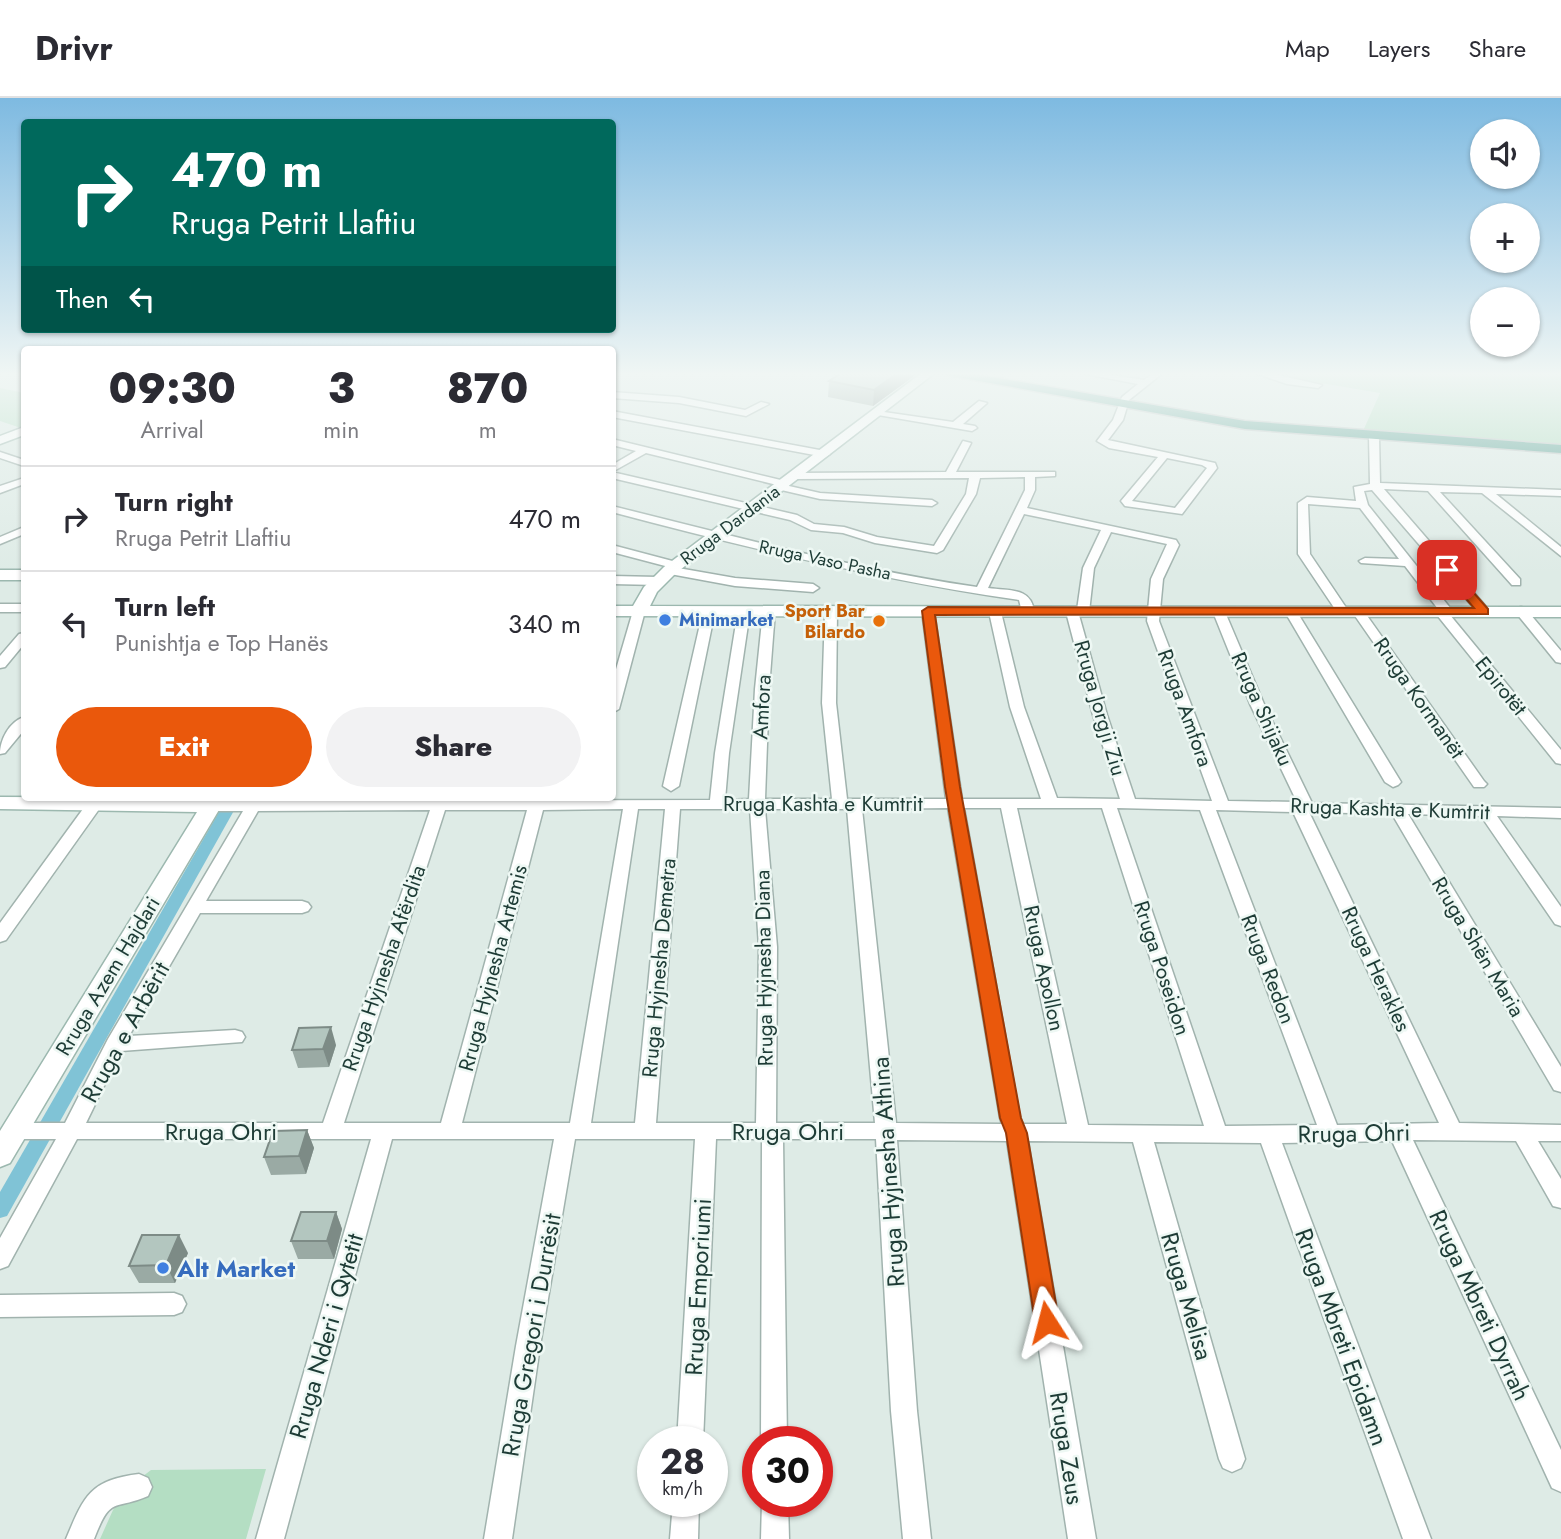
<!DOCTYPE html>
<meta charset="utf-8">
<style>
body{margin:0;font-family:Jost,sans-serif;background:#f2f2f3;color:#2b2b33;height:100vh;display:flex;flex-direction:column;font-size:26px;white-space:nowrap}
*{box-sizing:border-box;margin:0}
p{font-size:23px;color:#7c7c81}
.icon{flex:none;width:38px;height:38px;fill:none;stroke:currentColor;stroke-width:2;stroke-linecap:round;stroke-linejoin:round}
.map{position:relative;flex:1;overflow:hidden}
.details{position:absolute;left:21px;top:248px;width:595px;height:455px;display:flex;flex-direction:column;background:#fff;border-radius:7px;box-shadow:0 2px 5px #0004}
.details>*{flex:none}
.hud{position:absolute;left:21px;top:21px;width:595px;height:214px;border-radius:7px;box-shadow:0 2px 5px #0004;background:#00695c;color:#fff;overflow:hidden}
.tools{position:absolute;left:1470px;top:21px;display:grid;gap:14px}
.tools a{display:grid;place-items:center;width:70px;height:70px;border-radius:50%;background:#fff;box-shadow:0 2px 5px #0004;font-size:35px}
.speed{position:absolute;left:637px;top:1328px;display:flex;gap:14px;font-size:35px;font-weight:700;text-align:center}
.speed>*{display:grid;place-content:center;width:91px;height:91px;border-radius:50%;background:#fff;box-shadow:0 2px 5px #0004;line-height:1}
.speed small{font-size:18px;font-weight:400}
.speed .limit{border:10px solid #d22;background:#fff;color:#111}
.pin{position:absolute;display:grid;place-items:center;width:60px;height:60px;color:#fff;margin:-30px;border-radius:14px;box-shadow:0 4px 10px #0006}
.me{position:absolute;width:77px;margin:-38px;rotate:351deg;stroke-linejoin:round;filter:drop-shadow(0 0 5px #0008)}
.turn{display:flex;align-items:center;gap:24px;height:147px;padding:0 35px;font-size:32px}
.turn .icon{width:91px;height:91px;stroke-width:2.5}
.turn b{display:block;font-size:49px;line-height:60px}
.then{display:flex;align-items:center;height:66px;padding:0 35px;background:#0003;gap:14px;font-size:26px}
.eta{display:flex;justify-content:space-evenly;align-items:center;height:119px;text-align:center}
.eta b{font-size:42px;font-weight:800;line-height:49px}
.action{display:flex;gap:14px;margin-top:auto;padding:14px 35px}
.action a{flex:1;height:80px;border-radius:42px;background:#ea580c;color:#fff;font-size:28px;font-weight:800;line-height:80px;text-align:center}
.action a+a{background:#f2f2f3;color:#2b2b33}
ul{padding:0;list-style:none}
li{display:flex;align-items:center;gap:21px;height:105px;padding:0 35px;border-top:2px solid #e1e1e2}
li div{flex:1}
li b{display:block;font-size:26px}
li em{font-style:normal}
header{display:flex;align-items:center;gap:42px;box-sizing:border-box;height:98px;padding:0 35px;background:#fff;border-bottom:2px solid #e1e1e2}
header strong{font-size:33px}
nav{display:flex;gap:38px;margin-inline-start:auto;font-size:24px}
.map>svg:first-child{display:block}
.green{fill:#b4dec3}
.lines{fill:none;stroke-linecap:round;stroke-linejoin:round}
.canal{fill:#80c3d6;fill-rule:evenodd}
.street-casing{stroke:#a1b3ae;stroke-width:3}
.secondary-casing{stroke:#9cb8af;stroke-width:3}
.primary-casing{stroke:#c0c8c7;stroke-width:3}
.street{fill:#fff;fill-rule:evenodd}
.secondary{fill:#fff;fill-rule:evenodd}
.primary{fill:#5ea497;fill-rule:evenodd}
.wall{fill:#9aaaa4}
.shaded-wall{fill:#7d8b86}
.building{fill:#b3c6bf;stroke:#7d8b86;stroke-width:2}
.route{fill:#ea580c;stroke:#983908;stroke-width:2}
.shop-dot{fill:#3f7fe0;stroke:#eef8f4;stroke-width:2.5}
.food-dot{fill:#e8710a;stroke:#eef8f4;stroke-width:2.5}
.labels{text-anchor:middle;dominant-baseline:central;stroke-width:5;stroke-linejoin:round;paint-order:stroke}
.far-street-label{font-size:18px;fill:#1e3c36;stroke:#eef8f4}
.far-food-label{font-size:18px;font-weight:bold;fill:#c56008;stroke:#eef8f4;text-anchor:end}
.far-shop-label{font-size:18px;font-weight:bold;fill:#366cbe;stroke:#eef8f4;text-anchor:start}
.street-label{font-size:21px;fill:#1e3c36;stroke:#eef8f4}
.near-street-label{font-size:24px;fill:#1e3c36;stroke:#eef8f4}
.near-shop-label{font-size:24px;font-weight:bold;fill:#366cbe;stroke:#eef8f4;text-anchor:start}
</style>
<header>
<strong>Drivr</strong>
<nav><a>Map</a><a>Layers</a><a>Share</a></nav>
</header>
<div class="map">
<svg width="1561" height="1441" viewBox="0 0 1561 1441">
<rect width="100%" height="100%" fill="#deebe6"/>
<!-- green -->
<path class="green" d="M1302,274H1561V347L1363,333L1380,295L1297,281Z
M0,290L24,295V329L21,330L0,323Z
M266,1371L246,1441H100L113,1412L134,1385L151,1372Z"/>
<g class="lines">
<!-- canal -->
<path class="canal" d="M227,700H241L7,1118L0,1120V1094Z"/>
<defs>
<path id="street" d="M1075,274H1093L1144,282L1155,274H1164L1129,302L1123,322L1108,342L1215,365L1217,370L1182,416L1125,408L1121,403L1158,359L1109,350L1097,343L1113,322L1122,299L1138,286ZM1167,360L1202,367L1207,370L1175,410L1132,403Z
M1252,274H1265L1322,287L1318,290L1287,286Z
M612,294L679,299L745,312L761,304L769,306L746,318L679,305L612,300Z
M979,303L987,305L963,326L975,328L977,330L972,333L872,316L877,313L953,324Z
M612,313L825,353L830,356L825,359L612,319Z
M1374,335L1379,338L1380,385L1561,392V398L1496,396L1561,449V458L1482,395L1440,394L1520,481V487H1512L1428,393L1384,391L1488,511L1490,514L1484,518L1480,517L1372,392L1364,393L1368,407L1451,511L1453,514L1450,517L1561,652V666L1556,665L1437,517L1435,514L1438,511L1405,468L1361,465L1359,463L1365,460L1399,461L1360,410L1308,406L1310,456L1349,514L1347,517H1339L1298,456V405L1307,399L1356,403L1354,389L1370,386L1369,338Z
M612,341L789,384V388L820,395L932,402L937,405L932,408L820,401L777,391V387L646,355L612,374V367L636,353L612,347Z
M963,343L971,345L956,374H1055V378L1035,379V392L1027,410L1176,442L1179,447L1163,481L1159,523L1228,703L1297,704L1250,606L1213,514L1219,510L1225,514L1264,606L1312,705L1561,710V720L1497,718L1561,809V828L1555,826L1481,718L1408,716L1561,969V994L1554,992L1392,716L1309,714L1459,1025L1561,1027V1043H1538L1561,1081V1110L1553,1108L1516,1043L1413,1042L1561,1352V1394L1552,1390L1392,1043L1282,1045L1431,1441H1403L1261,1045L1154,1044L1245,1361L1241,1370L1232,1374L1223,1370L1219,1361L1133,1044L1028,1043L1096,1441H1068L1007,1043L897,1042L917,1313L931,1441H903L891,1313L876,1041H783L787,1344H761L762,1041H716L703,1344H677L695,1041H575L540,1248L512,1441H484L516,1248L554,1041H392L284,1441H256L371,1041H77L8,1168L0,1171V1140L56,1041H14L7,1039L4,1033L7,1027L14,1025H65L108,941L243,713H211L203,708L211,703L710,702L715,655L738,513L744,509L750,513L729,655L725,702L749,701L755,591L763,513L769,509L775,513L769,591L765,701H832L822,605L825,513L831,509L837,513L836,605L847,701H946L922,513L928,509L934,513L962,701H1041L1010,609L989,514L995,510L1001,514L1024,609L1057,700L1120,701L1093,617L1066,514L1072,510L1077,512L1083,470L1101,432L1024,416L988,490C1009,493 1032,489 1034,514L1028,518L1022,514L1019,502C882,482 747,450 612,414V408C733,438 854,471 977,489L1025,392V379L980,380L976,396L943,452L937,455L875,445L843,435L811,432L790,422L612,380V374L797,417L814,426L844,429L877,439L934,448L966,396L969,380L796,381L791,378L796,375L946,374ZM1111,434L1167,446L1151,481L1147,523L1212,703L1135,701L1107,617L1079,517H1087L1089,514L1094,470ZM948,710L1000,1020L1002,1026L896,1025L862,711ZM964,710H1001L1067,1026H1023L1020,1020ZM1017,710H1102L1204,1028L1088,1027ZM1117,710L1200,712L1317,1027L1225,1028ZM623,711L570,1025H462L543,712ZM638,711H665L635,1025H591ZM680,711H750L759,849L756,1025H656ZM765,711H847L875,1025H776L777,849ZM430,712L323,1025H86L121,953L242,944L245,939L242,934L235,932L129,938L200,815H302L308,813L311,809L308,805L302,803H206L258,713ZM445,712H527L441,1025H344ZM1216,712L1293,714L1439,1025L1337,1027Z
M0,354L24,362V368L0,360Z
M24,380V386L0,395V388Z
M24,429V436L0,446V439Z
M612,447L680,465L682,467L678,470L735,480L813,486L819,490L813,494L735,488L670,476L664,472L669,469L612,454Z
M612,478L658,479L664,483L658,487L612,486Z
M0,506H24V514H0Z
M639,509L645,513L619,611L612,615V585L633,513Z
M709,509L715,513L679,688L671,693L663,688L703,513Z
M1521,509L1525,510L1561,553V565L1556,564L1517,516V510Z
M1291,510L1297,514L1401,684L1398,687L1393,689L1385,684L1285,514Z
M1359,511L1363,512L1484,683L1487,686L1484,689H1474L1353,515Z
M24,535V546L5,569L0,570V558L19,536Z
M24,619V632L5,655L0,656C0,642 9,624 24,619Z
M91,700H107L6,842L0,844V825Z
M174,1195L182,1198L186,1206L182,1214L174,1217L0,1219V1197Z
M139,1376L148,1380L152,1389L148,1398C113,1413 111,1397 94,1441H66C84,1398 90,1382 139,1376Z
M673,1404H699L698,1441H670Z
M762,1404H788L789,1441H761Z"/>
<path id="secondary" d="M923,274H936L676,475L657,494L650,508L1561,509V519L612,518V508H633L644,489L664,469Z
M24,329V337L0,346V338Z
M0,472H24V482H0Z
M0,699L226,700L10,1065L0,1069V1033L197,714L0,711Z"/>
<path id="primary" d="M940,274H964L1245,323L1561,347V355L1245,331L946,277Z"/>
</defs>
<!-- street casing -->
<use href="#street" class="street-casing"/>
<!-- secondary casing -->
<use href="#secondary" class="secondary-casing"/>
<!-- primary casing -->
<use href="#primary" class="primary-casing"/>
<!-- street -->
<use href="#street" class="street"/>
<!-- secondary -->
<use href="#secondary" class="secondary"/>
<!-- primary -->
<use href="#primary" class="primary"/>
</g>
<!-- wall -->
<path class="wall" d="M843,274H914V278L873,308L828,299L829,283Z
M336,947L329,969L298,970L292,952Z
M307,1032L314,1050L306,1076L271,1077L264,1059Z
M336,1114L342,1131L334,1161H298L291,1143Z
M188,1155L175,1185H139L129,1168Z"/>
<!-- shaded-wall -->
<path class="shaded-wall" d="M899,274H914V278L873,308L874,292Z
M331,929L336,947L329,969L323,951Z
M307,1032L314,1050L306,1076L299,1058Z
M336,1114L342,1131L334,1161L327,1143Z
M179,1137L188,1155L175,1185L166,1167Z"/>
<!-- building -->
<path class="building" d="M843,274H899L874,292L829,283Z
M331,929L323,951L292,952L299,930Z
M307,1032L299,1058L264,1059L273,1033Z
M301,1114H336L327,1143H291Z
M142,1137H179L166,1167L129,1168Z"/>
<!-- sky -->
<linearGradient id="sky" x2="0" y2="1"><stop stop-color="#7ebae1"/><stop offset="0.58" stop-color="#f0f6f4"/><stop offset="1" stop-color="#f0f6f4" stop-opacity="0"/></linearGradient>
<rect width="1561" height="476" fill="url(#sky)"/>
<!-- route -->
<path class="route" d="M1443,469H1451L1488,511V516L935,517L960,689L1021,1020L1027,1035L1059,1224L1056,1232L1047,1236L1038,1232L1035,1224L1006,1035L1000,1020L945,689L922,513L928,509L1474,510L1443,474Z"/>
<!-- markers -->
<g class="shop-dot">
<circle cx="665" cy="522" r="7"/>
<circle cx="163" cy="1170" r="7"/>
</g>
<circle class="food-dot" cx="879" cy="523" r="7"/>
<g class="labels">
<!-- far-street labels -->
<g class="far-street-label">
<text transform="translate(730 427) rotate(-37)">Rruga Dardania</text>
<text transform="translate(825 462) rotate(12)">Rruga Vaso Pasha</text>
</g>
<!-- far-food labels -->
<g class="far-food-label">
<text x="865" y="513">Sport Bar<tspan x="865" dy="21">Bilardo</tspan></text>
</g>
<!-- far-shop labels -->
<g class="far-shop-label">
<text x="679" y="522">Minimarket</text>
</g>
<!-- street labels -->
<g class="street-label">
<text transform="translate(1501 588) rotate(51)">Epirotët</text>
<text transform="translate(1419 600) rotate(55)">Rruga Kormanët</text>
<text transform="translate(762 609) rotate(-87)">Amfora</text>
<text transform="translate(1100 610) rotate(74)">Rruga Jorgji Ziu</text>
<text transform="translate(1185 610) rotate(70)">Rruga Amfora</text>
<text transform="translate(1262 611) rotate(66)">Rruga Shijaku</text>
<text x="823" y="706">Rruga Kashta e Kumtrit</text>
<text transform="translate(1390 711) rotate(2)">Rruga Kashta e Kumtrit</text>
<text transform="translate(1478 849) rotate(59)">Rruga Shën Maria</text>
<text transform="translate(384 870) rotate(-71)">Rruga Hyjnesha Afërdita</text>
<text transform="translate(493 870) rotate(-75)">Rruga Hyjnesha Artemis</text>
<text transform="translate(659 870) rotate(-85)">Rruga Hyjnesha Demetra</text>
<text transform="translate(764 870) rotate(-91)">Rruga Hyjnesha Diana</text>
<text transform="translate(1044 870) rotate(78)">Rruga Apollon</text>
<text transform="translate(1162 870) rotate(72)">Rruga Poseidon</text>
<text transform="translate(1268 871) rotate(69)">Rruga Redon</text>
<text transform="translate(1376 871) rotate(65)">Rruga Herakles</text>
<text transform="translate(108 878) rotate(-59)">Rruga Azem Hajdari</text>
</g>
<!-- near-street labels -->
<g class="near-street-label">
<text transform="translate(125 934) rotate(-61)">Rruga e Arbërit</text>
<text x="221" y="1033">Rruga Ohri</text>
<text x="788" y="1033">Rruga Ohri</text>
<text transform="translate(1354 1035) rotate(-1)">Rruga Ohri</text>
<text transform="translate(888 1074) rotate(-94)">Rruga Hyjnesha Athina</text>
<text transform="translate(698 1189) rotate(-87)">Rruga Emporiumi</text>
<text transform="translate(1187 1198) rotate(74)">Rruga Melisa</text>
<text transform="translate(1480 1207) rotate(65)">Rruga Mbreti Dyrrah</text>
<text transform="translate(531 1237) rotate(-80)">Rruga Gregori i Durrësit</text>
<text transform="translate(326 1238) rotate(-74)">Rruga Nderi i Qytetit</text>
<text transform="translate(1342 1239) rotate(70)">Rruga Mbreti Epidamn</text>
<text transform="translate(1067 1350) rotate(81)">Rruga Zeus</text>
</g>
<!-- near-shop labels -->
<g class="near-shop-label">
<text x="177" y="1170">Alt Market</text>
</g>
</g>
</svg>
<div class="tools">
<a><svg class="icon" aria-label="sound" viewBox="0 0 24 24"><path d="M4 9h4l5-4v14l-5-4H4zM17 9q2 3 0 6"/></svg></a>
<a>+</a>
<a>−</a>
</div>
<div class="speed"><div>28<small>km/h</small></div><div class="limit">30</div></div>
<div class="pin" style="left:1447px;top:472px;background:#d93025"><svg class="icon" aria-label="arrive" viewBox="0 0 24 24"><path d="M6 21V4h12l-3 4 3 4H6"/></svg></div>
<svg class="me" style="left:1047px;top:1224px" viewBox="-20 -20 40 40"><path d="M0-17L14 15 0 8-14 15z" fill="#ea580c" stroke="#fff" stroke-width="4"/></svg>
<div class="hud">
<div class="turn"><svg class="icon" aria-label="right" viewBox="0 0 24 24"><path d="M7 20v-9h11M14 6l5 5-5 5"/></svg><div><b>470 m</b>Rruga Petrit Llaftiu</div></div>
<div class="then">Then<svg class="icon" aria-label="left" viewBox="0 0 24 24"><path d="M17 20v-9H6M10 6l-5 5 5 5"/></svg></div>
</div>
<section class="details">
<div class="eta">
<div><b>09:30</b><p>Arrival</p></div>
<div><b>3</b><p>min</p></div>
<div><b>870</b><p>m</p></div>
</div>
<ul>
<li><svg class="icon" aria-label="right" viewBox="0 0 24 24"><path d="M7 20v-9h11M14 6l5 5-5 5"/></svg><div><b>Turn right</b><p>Rruga Petrit Llaftiu</p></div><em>470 m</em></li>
<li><svg class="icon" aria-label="left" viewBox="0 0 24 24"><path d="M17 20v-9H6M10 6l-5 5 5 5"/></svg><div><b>Turn left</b><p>Punishtja e Top Hanës</p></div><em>340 m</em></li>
</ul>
<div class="action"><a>Exit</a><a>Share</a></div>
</section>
</div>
